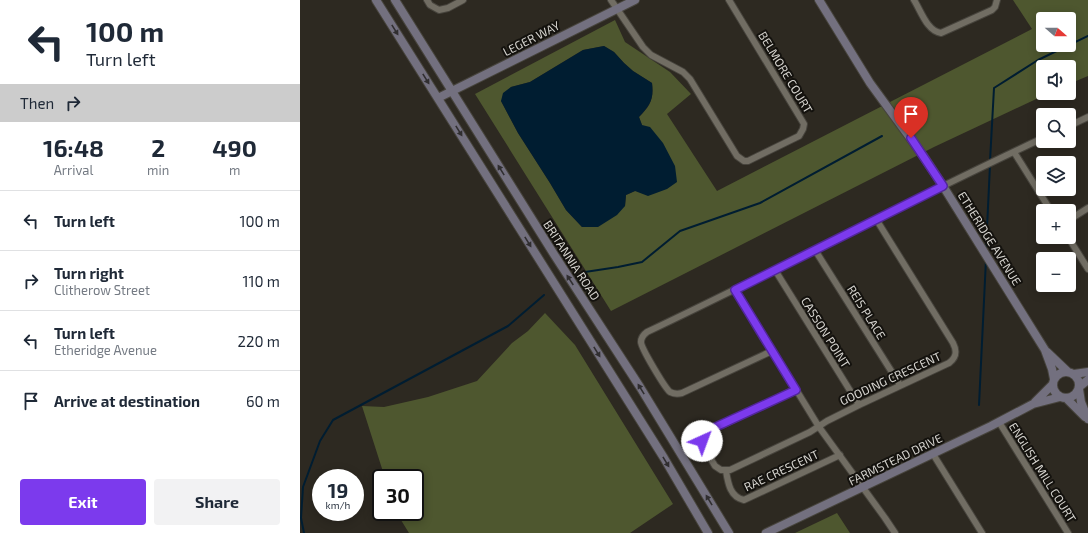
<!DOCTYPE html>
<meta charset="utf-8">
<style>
body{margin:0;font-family:"Exo 2",sans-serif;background:#f2f2f3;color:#1f2937;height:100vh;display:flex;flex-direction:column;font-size:15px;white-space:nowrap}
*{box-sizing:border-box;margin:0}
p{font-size:13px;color:#747a83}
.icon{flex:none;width:22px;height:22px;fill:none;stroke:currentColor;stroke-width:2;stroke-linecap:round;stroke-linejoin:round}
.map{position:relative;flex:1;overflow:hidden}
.drawer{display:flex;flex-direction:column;background:#fff;width:300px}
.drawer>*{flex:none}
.guide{background:#fff;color:#1f2937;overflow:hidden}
.needle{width:26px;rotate:110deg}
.buttons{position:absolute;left:736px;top:12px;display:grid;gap:8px}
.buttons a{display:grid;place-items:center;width:40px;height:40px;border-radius:4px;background:#fff;box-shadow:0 2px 10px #0003;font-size:20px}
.speed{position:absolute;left:12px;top:469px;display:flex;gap:8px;font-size:20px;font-weight:700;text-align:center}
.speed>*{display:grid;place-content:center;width:52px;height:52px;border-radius:50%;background:#fff;box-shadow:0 2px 10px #0003;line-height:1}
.speed small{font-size:10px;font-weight:400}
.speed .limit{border:2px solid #111;border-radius:6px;background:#fff;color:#111}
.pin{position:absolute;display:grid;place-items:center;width:34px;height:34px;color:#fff;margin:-41px -17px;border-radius:50% 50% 50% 0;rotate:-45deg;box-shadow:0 0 4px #0007}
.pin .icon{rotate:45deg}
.me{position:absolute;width:44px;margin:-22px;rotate:43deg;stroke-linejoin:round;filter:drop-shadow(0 0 3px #0008)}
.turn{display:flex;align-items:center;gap:14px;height:84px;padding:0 20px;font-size:18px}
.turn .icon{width:52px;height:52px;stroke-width:2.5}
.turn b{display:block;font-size:28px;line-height:34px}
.then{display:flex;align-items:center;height:38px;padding:0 20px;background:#0003;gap:8px;font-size:15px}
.eta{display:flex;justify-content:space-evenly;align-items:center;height:68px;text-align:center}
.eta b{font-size:24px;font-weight:700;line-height:28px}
.button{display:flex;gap:8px;margin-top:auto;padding:8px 20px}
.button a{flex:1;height:46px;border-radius:4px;background:#7c3aed;color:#fff;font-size:16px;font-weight:700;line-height:46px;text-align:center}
.button a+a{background:#f2f2f3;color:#1f2937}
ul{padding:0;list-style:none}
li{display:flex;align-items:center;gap:12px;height:60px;padding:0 20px;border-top:1px solid #e0e1e3}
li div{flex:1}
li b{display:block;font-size:15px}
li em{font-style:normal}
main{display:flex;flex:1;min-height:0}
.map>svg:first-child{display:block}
.green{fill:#4e572f;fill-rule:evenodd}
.water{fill:#001d31}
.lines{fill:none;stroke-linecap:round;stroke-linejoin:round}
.stream{stroke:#001d31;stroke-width:2}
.street-casing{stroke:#47443d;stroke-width:8}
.secondary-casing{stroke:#47443d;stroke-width:10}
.street{stroke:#716d63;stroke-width:6}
.secondary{stroke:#73707f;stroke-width:8}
.oneway{fill:#302e30}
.route-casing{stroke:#51269a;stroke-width:10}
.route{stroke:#7c3aed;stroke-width:7}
.labels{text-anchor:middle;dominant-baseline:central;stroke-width:4;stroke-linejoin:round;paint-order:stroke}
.street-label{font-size:12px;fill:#d6d4cf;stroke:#14120e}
</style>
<main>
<section class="drawer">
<div class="guide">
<div class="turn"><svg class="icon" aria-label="left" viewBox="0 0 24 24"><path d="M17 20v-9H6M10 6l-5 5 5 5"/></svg><div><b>100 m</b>Turn left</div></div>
<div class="then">Then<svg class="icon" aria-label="right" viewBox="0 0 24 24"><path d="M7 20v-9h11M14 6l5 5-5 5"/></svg></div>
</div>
<div class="eta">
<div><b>16:48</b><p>Arrival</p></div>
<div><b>2</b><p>min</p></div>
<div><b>490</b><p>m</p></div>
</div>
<ul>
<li><svg class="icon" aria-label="left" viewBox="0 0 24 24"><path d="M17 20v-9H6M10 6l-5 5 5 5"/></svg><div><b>Turn left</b></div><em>100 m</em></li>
<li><svg class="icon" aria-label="right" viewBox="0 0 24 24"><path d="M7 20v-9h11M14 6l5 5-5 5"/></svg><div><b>Turn right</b><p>Clitherow Street</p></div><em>110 m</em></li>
<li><svg class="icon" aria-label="left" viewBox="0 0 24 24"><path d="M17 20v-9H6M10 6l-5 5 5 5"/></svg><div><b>Turn left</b><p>Etheridge Avenue</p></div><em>220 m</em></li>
<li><svg class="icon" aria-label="arrive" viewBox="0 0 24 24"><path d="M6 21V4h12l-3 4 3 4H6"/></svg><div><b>Arrive at destination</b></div><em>60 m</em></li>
</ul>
<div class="button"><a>Exit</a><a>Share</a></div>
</section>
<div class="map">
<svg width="788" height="533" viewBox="0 0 788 533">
<rect width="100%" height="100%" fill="#2d2921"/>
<!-- green -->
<path class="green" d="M713,0H788V76L769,84V67H743V93H749L634,147L311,311L175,94L315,20L325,42L370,72L391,94L367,114L417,191L732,29ZM743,19H769V45H743ZM304,46L314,52L324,63L333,71L352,83C354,99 350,106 339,117L342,125L335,191L326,195L325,206L282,227L266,210L250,183L218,133L201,101L211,87L230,82L283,50Z
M245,313L275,345L373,504L330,533H109L96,512H115V478H85L62,406L84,407L128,397L177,381L212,343L228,331Z
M537,513L550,533H495Z"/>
<!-- water -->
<path class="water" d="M304,46L314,52L324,63L333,71L352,83C354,100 350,105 339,117L342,125L350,127L363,143L375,166L377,182L367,189L348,196L335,191L326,195L325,206L317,215L298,227H282L266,210L250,183L218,133L201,101L203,93L211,87L230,82L283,50Z"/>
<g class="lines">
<!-- stream -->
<path class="stream" d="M690,161L694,88L738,60L788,36
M686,249L690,165
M285,272L318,267L342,262L380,231L460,203L582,136
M679,405L686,259
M4,533L1,518L3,487L20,441L33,420L208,326L244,295"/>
<defs>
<path id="street" d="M127,0L130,5L139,10L148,8L163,0
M311,0L343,47L351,55L383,72L390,79L437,156L444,161H448L499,136L503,129L504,124L429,0
M614,0C621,11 627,31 641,33L692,10L695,7L697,0
M769,126L788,117
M714,152L751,211
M769,220L788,208
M768,237L788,269
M515,250L600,385
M475,270L559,405
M435,290L519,427L585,518L595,533
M472,351L382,393C378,394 374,394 370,392C365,388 341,348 341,342C341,338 343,335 347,332C480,269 610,200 743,138
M496,389L406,433L402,441L403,446L415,466L421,470H430L510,432L527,421L559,405L649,363C657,357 657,351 653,343L576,219
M699,422L768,533
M633,454L682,533
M426,471C428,483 430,497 444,500L540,455"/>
<path id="secondary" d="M76,0L364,458L408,533
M95,0L255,256L340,387L429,533
M519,0L570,83L624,157L643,186L745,350L752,369L754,379
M138,98L335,0
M747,352L768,372
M753 385a13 13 0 1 1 26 0a13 13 0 1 1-26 0Z
M774,374L788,372
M779,387L788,380
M779,389L781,402L788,419
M766,398L785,417
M735,402L753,384
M466,533L691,426L733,404L760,397"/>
</defs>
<!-- street casing -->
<use href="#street" class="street-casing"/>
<!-- secondary casing -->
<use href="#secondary" class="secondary-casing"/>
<!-- street -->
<use href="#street" class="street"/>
<!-- secondary -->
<use href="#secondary" class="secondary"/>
</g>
<!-- one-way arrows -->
<defs><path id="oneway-solid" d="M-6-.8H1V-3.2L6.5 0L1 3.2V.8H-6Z"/></defs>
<g class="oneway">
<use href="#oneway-solid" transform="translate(95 30) rotate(58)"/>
<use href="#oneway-solid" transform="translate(126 79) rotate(58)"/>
<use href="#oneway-solid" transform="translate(159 131) rotate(58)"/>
<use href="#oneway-solid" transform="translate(201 170) rotate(-122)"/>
<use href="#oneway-solid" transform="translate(228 242) rotate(58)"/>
<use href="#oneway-solid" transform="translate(270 280) rotate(-123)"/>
<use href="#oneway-solid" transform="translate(297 352) rotate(58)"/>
<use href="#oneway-solid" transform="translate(341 389) rotate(-122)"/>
<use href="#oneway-solid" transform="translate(366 462) rotate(59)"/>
<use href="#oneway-solid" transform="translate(409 500) rotate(-121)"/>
</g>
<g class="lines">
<defs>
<path id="route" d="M402,441L403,436L409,430L496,390L435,290L643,186L611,138"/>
</defs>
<!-- route casing -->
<use href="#route" class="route-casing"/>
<!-- route -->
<use href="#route" class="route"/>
</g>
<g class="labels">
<!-- street labels -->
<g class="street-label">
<text transform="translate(231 38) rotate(-27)">LEGER WAY</text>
<text transform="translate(486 72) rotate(59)">BELMORE COURT</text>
<text transform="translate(690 238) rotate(58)">ETHERIDGE AVENUE</text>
<text transform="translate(272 260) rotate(57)">BRITANNIA ROAD</text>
<text transform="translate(567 312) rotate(58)">REIS PLACE</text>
<text transform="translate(526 332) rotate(58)">CASSON POINT</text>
<text transform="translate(590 378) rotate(-25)">GOODING CRESCENT</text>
<text transform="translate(595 459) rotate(-26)">FARMSTEAD DRIVE</text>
<text transform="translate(481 470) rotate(-25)">RAE CRESCENT</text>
<text transform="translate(743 472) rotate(58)">ENGLISH MILL COURT</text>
</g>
</g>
</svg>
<div class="buttons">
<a><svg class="needle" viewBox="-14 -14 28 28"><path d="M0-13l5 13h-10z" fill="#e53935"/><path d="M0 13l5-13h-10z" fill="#747a83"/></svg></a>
<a><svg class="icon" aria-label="sound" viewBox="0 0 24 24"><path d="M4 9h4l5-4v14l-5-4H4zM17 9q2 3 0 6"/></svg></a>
<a><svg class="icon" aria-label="search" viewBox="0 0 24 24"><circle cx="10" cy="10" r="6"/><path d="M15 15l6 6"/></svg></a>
<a><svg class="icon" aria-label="layers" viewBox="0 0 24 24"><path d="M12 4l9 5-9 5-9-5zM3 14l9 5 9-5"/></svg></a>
<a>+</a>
<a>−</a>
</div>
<div class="speed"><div>19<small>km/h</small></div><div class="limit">30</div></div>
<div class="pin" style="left:611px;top:138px;background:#d93025"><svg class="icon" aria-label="arrive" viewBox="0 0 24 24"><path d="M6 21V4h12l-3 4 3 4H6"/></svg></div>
<svg class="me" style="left:402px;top:441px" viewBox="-20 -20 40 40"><circle r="19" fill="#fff"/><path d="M0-13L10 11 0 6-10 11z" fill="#7c3aed"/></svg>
</div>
</main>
